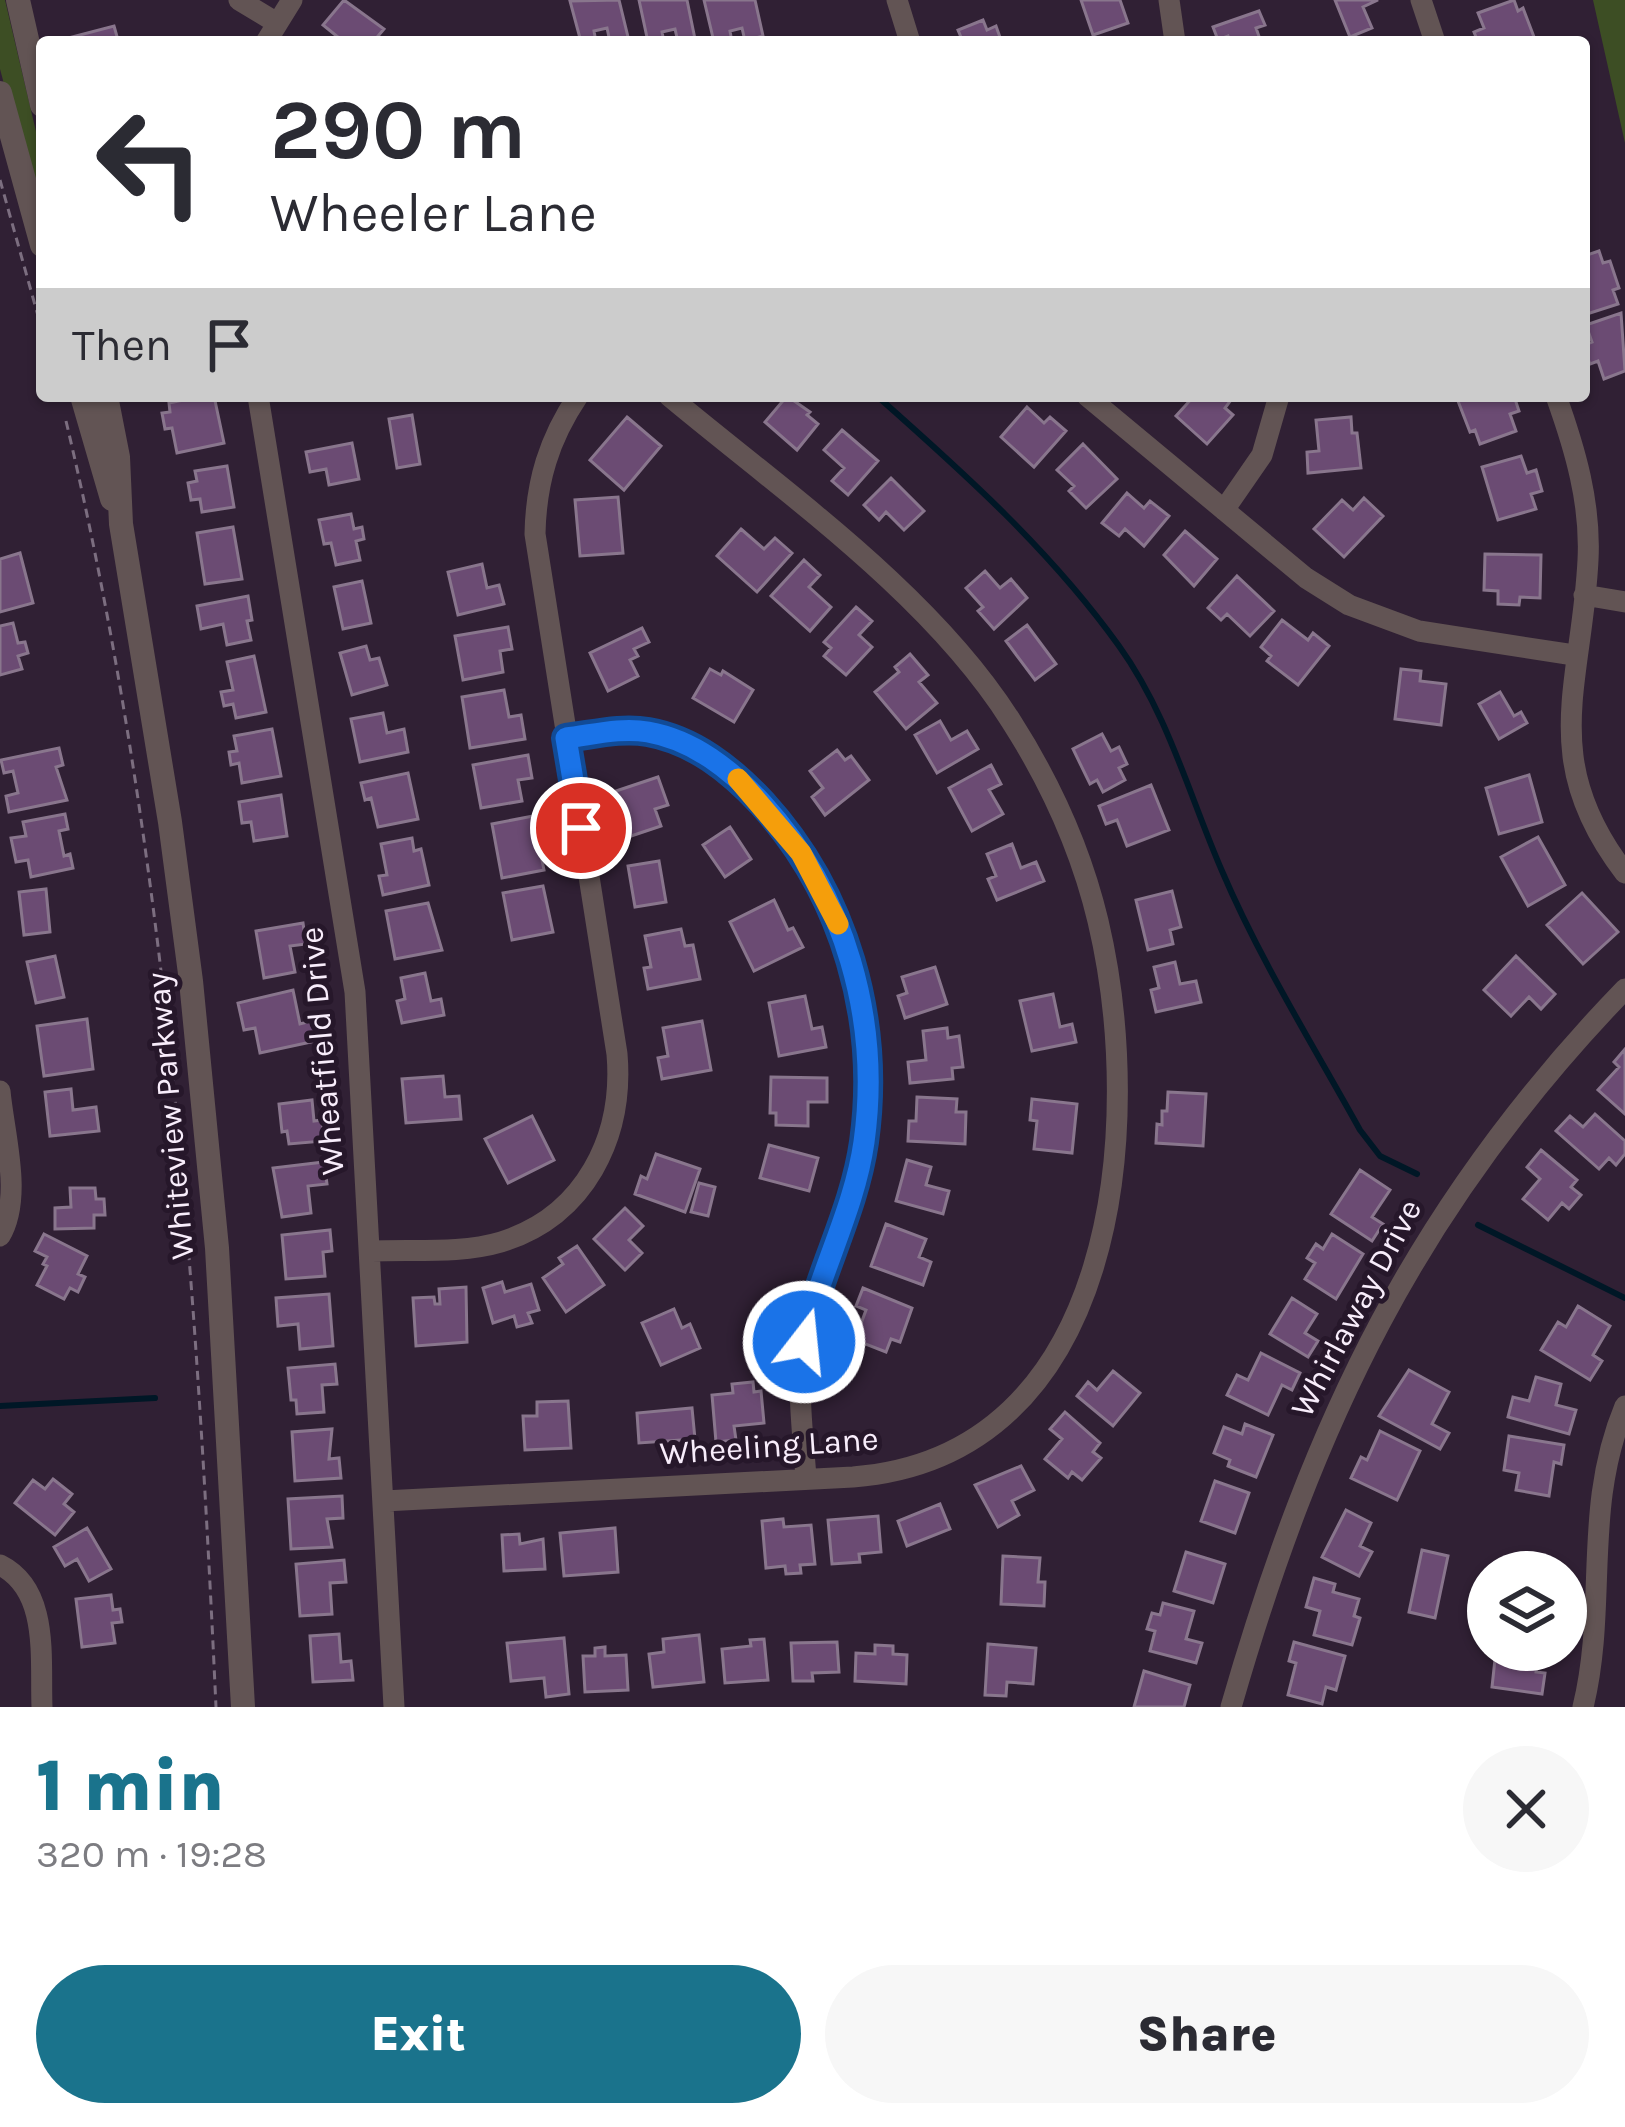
<!DOCTYPE html>
<meta charset="utf-8">
<style>
body{margin:0;font-family:Karla,sans-serif;background:#f7f7f7;color:#2b2b33;height:100vh;display:flex;flex-direction:column;font-size:45px;white-space:nowrap}
*{box-sizing:border-box;margin:0}
p{font-size:39px;color:#7c7c81}
.icon{flex:none;width:66px;height:66px;fill:none;stroke:currentColor;stroke-width:2;stroke-linecap:round;stroke-linejoin:round}
.map{position:relative;height:1707px;overflow:hidden}
.side{display:flex;flex-direction:column;background:#fff;flex:1}
.side>*{flex:none}
.hud{position:absolute;left:36px;top:36px;width:1554px;height:366px;border-radius:12px;box-shadow:0 3px 9px #0004;background:#fff;color:#2b2b33;overflow:hidden}
.fabs{position:absolute;left:1467px;top:1551px;display:grid;gap:24px}
.fabs a{display:grid;place-items:center;width:120px;height:120px;border-radius:50%;background:#fff;box-shadow:0 3px 9px #0004;font-size:60px}
.pin{position:absolute;display:grid;place-items:center;width:102px;height:102px;color:#fff;margin:-51px;border:6px solid #fff;border-radius:50%;box-shadow:0 3px 12px #0007}
.me{position:absolute;width:132px;margin:-66px;rotate:16deg;stroke-linejoin:round;filter:drop-shadow(0 0 9px #0008)}
.turn{display:flex;align-items:center;gap:42px;height:252px;padding:0 36px;font-size:54px}
.turn .icon{width:156px;height:156px;stroke-width:2.5}
.turn b{display:block;font-size:84px;line-height:102px}
.then{display:flex;align-items:center;height:114px;padding:0 36px;background:#0003;gap:24px;font-size:45px}
.round{display:grid;place-items:center;flex:none;width:126px;height:126px;border-radius:63px;background:#f7f7f7}
.overview{display:flex;align-items:center;justify-content:space-between;height:204px;padding:0 36px}
h1{font-size:72px;font-weight:800;line-height:90px;color:#1a738c}
.button{display:flex;gap:24px;margin-top:auto;padding:24px 36px}
.button a{flex:1;height:138px;border-radius:72px;background:#1a738c;color:#fff;font-size:48px;font-weight:800;line-height:138px;text-align:center}
.button a+a{background:#f7f7f7;color:#2b2b33}
.map>svg:first-child{display:block}
.green{fill:#3d4e24}
.lines{fill:none;stroke-linecap:round;stroke-linejoin:round}
.stream{stroke:#001726;stroke-width:6}
.building{fill:#6b4b73;stroke:#89768d;stroke-width:3}
.path{stroke:#7c6e80;stroke-width:3;stroke-dasharray:9 6;stroke-linecap:butt}
.minor{stroke:#625454;stroke-width:21}
.tertiary{stroke:#625454;stroke-width:24}
.route-casing{stroke:#114b97;stroke-width:30}
.route{stroke:#1a73e8;stroke-width:21}
.slow{stroke:#f59e0b;stroke-width:21}
.labels{text-anchor:middle;dominant-baseline:central;stroke-width:10;stroke-linejoin:round;paint-order:stroke}
.street-label{font-size:33px;fill:#f8edfb;stroke:#26172a}
</style>
<div class="map">
<svg width="1625" height="1707" viewBox="0 0 1625 1707">
<rect width="100%" height="100%" fill="#302034"/>
<!-- green -->
<path class="green" d="M0,0H5L42,157V226L0,69Z
M1593,0H1625V143Z"/>
<g class="lines">
<!-- stream -->
<path class="stream" d="M877,396C964,473 1051,551 1119,646C1168,714 1189,795 1222,871C1260,960 1313,1045 1360,1130L1380,1156L1417,1174
M1478,1225L1625,1298
M0,1406L155,1398"/>
</g>
<!-- building -->
<path class="building" d="M344,0L384,29L373,42H344L323,25Z
M619,0L628,37L610,42L607,28L594,31L596,42H581L570,1Z
M639,0H687L695,39L678,42L675,29L662,32L664,42H648Z
M704,0H755L763,36L745,41L742,28L730,31L732,42H714Z
M1081,0H1120L1128,23L1093,35Z
M1335,0H1378L1363,7L1372,28L1350,37Z
M1514,0L1518,11L1523,8L1534,37L1527,42H1478L1474,32L1484,28L1478,13Z
M1259,11L1265,25L1256,28L1261,42H1230L1228,36L1218,40L1213,27Z
M983,20L987,30L996,26L1001,40L963,42L958,30Z
M114,26L118,40L74,42L72,37Z
M1599,251L1603,263L1610,261L1619,288L1613,290L1618,304L1584,315V256Z
M1621,313L1625,371L1604,379L1598,361L1590,364L1584,349V345L1592,342L1586,325Z
M202,396H214L224,443L177,453L172,428L165,429L162,413L170,412L169,403Z
M787,396L810,412L807,415L818,424L797,450L765,422Z
M1194,396L1214,399L1226,396L1231,400L1225,408L1233,415L1207,444L1176,416Z
M1465,396H1514L1519,411L1510,414L1516,431L1480,444L1475,430L1470,432L1458,401Z
M1027,407L1044,423L1050,417L1066,431L1034,467L1001,437Z
M412,415L420,464L397,468L389,419Z
M627,417L661,446L624,490L590,460Z
M1351,417L1352,433H1357L1361,468L1308,473L1307,452L1319,451L1316,420Z
M842,430L878,461L848,495L832,481L844,468L824,450Z
M352,443L359,479L329,485L326,469L310,472L306,452Z
M1083,444L1117,479L1086,508L1069,491L1074,486L1057,470Z
M1521,456L1527,473L1536,470L1542,491L1531,494L1536,509L1498,520L1482,467Z
M227,466L234,507L202,512L200,499L191,500L188,483L197,481L195,471Z
M891,478L924,511L904,530L886,512L879,520L864,505Z
M1127,493L1144,508L1150,501L1169,516L1144,546L1125,529L1119,536L1102,523Z
M618,497L623,553L580,556L575,500Z
M1364,498L1383,516L1344,557L1314,529L1342,500L1353,510Z
M351,514L354,529L362,527L364,539L356,541L360,560L336,565L331,543L324,544L319,520Z
M233,527L242,579L205,584L197,533Z
M741,529L764,549L775,538L792,553L757,592L717,556Z
M1185,531L1217,559L1194,586L1164,555Z
M20,553L33,603L0,612V559Z
M1485,554L1541,555L1540,598L1520,597L1519,605L1498,604V591L1484,590Z
M804,560L820,575L809,587L831,607L810,631L771,596Z
M482,564L487,588L499,585L504,604L458,615L448,572Z
M985,571L1000,588L1011,579L1027,598L994,629L978,611L983,607L966,588Z
M1237,576L1274,611L1250,636L1227,614L1221,620L1208,608Z
M362,581L371,623L343,629L334,587Z
M248,596L252,620L247,621L251,640L227,645L223,624L201,629L197,606Z
M856,607L872,621L859,635L872,647L846,675L824,656L831,648L824,642Z
M1282,620L1308,640L1313,633L1329,646L1298,685L1267,661L1271,656L1261,647Z
M13,623L18,643L25,642L28,653L18,656L22,669L0,675V626Z
M1027,625L1056,664L1035,680L1006,641Z
M508,627L512,649L500,651L503,672L463,680L455,636Z
M642,628L649,642L634,649L638,656L630,660L638,676L608,691L590,653Z
M366,646L370,660L379,658L387,685L352,695L340,653Z
M910,654L928,675L919,682L937,703L906,729L875,692L899,672L895,667Z
M254,656L266,712L236,718L233,704L224,706L221,692L233,690L227,662Z
M710,669L721,675L723,671L753,690L734,722L693,698Z
M1401,669L1421,671L1420,681L1446,684L1441,725L1395,719Z
M504,690L509,717L521,715L525,739L470,748L462,697Z
M1500,692L1514,716L1521,712L1527,723L1499,739L1479,704Z
M383,713L387,733L404,729L408,752L360,762L351,719Z
M940,721L951,740L967,731L978,749L937,773L915,735Z
M272,729L281,776L242,783L239,763L231,765L229,752L237,751L234,736Z
M1102,734L1111,751L1119,747L1127,764L1119,768L1125,780L1103,792L1097,780L1090,784L1073,749Z
M59,748L63,765L56,767L67,800L9,812L6,796L18,793L13,771L4,773L1,760Z
M837,750L845,760L851,756L869,780L825,815L812,797L823,788L810,771Z
M528,755L532,778L518,780L522,801L481,808L473,765Z
M991,765L1001,784L989,790L1003,814L972,831L949,788Z
M408,773L418,819L378,827L371,798L365,800L361,783Z
M1529,775L1542,822L1499,834L1486,788Z
M658,777L668,805L655,809L661,826L628,837L613,792Z
M1151,785L1169,830L1127,846L1117,820L1106,824L1099,806Z
M281,795L287,836L254,841L251,822L242,823L239,802Z
M65,814L68,829L59,831L64,856L70,854L73,868L31,877L28,860L16,862L11,838L26,836L23,822Z
M533,816L544,870L502,878L492,824Z
M730,827L751,859L725,877L703,845Z
M1538,837L1565,885L1528,906L1501,857Z
M412,838L414,851L421,849L429,885L383,895L379,876L387,875L381,844Z
M1012,844L1021,868L1036,862L1044,881L997,900L988,879L996,876L987,854Z
M659,861L666,902L635,907L628,866Z
M543,886L553,932L512,940L503,893Z
M46,889L50,932L24,935L19,892Z
M1172,891L1181,927L1170,930L1173,944L1148,950L1136,900Z
M1582,893L1618,932L1583,964L1547,925Z
M774,900L788,930L793,928L803,947L754,971L730,922Z
M428,903L442,950L395,959L386,911Z
M303,923L306,944L290,946L295,972L264,978L256,931Z
M681,929L685,946L693,945L700,979L648,989L644,968L651,967L645,936Z
M55,956L64,997L36,1003L27,962Z
M1516,956L1555,994L1541,1009L1529,997L1511,1016L1484,990Z
M1175,962L1180,984L1196,981L1201,1002L1156,1012L1151,990L1159,988L1154,967Z
M935,967L947,1004L905,1018L898,996L907,993L902,977Z
M425,973L431,1001L441,999L444,1015L402,1023L397,1001L405,999L401,978Z
M293,990L300,1024L315,1020L320,1040L260,1053L255,1028L244,1030L238,1003Z
M1053,994L1060,1027L1072,1024L1076,1042L1032,1051L1020,1001Z
M805,996L812,1029L822,1027L826,1047L779,1056L769,1003Z
M87,1019L93,1069L44,1076L37,1026Z
M702,1021L711,1070L662,1079L658,1058L668,1056L663,1028Z
M947,1028L948,1038L959,1036L963,1067L952,1068L953,1079L910,1083L908,1062L926,1060L923,1031Z
M1625,1049V1114L1598,1090L1619,1067L1614,1062Z
M443,1076L445,1097L459,1096L461,1119L406,1123L402,1079Z
M771,1077L827,1078V1102H808V1126L776,1125V1113H770Z
M71,1089L73,1110L96,1107L99,1131L50,1136L45,1092Z
M1168,1092L1206,1094L1203,1146L1156,1143L1157,1124L1162,1125V1111H1167Z
M917,1097L957,1099L956,1112H966L965,1144L908,1141L909,1121H916Z
M1032,1099L1077,1104L1072,1153L1034,1149L1037,1121L1030,1120Z
M312,1100L314,1121L322,1120L324,1141L289,1144L287,1131L282,1132L279,1104Z
M1595,1114L1625,1141V1154L1616,1165L1609,1158L1599,1169L1556,1131L1570,1116L1583,1127Z
M532,1116L554,1160L508,1183L485,1139Z
M769,1145L818,1158L809,1191L760,1178Z
M1541,1150L1577,1180L1571,1187L1581,1195L1569,1209L1562,1203L1548,1220L1523,1199L1540,1179L1527,1167Z
M656,1154L700,1169L685,1212L635,1194L641,1176L647,1179Z
M907,1160L931,1167L926,1185L949,1191L943,1214L896,1201Z
M324,1162L327,1184L308,1186L311,1213L282,1217L273,1168Z
M1360,1170L1390,1190L1372,1217L1383,1224L1372,1241L1331,1214Z
M699,1183L715,1187L708,1216L691,1212Z
M70,1188H95L96,1199H104L105,1215H94V1228L55,1229V1208L71,1207Z
M625,1208L643,1226L629,1240L642,1253L625,1270L594,1239Z
M886,1224L926,1239L919,1257L931,1262L923,1285L871,1266Z
M330,1230L332,1251L323,1252L325,1276L286,1279L282,1235Z
M44,1234L87,1256L78,1274L85,1277L78,1292L70,1288L64,1299L37,1285L47,1266L43,1264L47,1257L35,1251Z
M1332,1234L1363,1254L1336,1299L1305,1279L1315,1263L1307,1258L1316,1244L1323,1249Z
M577,1246L604,1285L566,1312L543,1278L563,1264L559,1258Z
M502,1282L505,1292L531,1284L539,1310L528,1313L532,1323L517,1327L514,1316L493,1323L483,1288Z
M466,1287L467,1342L416,1346L413,1298L434,1297L435,1304H440L439,1289Z
M863,1288L912,1308L900,1342L891,1339L886,1352L855,1340L866,1310L856,1306Z
M329,1294L333,1346L300,1349L298,1324L278,1326L276,1298Z
M1292,1298L1317,1314L1305,1333L1318,1341L1308,1357L1270,1334Z
M1578,1306L1610,1326L1593,1355L1602,1361L1590,1380L1541,1350L1558,1322L1566,1327Z
M674,1309L682,1328L690,1324L700,1348L661,1365L642,1323Z
M1261,1353L1300,1373L1292,1390L1282,1385L1268,1415L1227,1395L1237,1375L1248,1380Z
M335,1364L337,1384L322,1385L324,1412L297,1414L296,1400H291L288,1368Z
M1409,1370L1449,1392L1432,1424L1449,1433L1440,1449L1379,1416Z
M1113,1371L1140,1393L1113,1426L1077,1396L1088,1382L1097,1390Z
M1536,1377L1561,1384L1556,1405L1576,1410L1569,1434L1508,1417L1513,1397L1529,1401Z
M753,1382L754,1392L761,1391L764,1423L734,1426L736,1440L716,1442L712,1395L733,1393L732,1384Z
M568,1401L571,1448L525,1450L523,1416H537V1402Z
M692,1408L695,1439L639,1443L637,1413Z
M1065,1412L1100,1443L1093,1452L1101,1458L1082,1480L1072,1472L1068,1478L1045,1459L1062,1439L1050,1429Z
M1245,1424L1273,1435L1256,1477L1228,1466L1230,1460L1214,1453L1224,1427L1242,1434Z
M332,1429L329,1459L339,1458L341,1478L295,1481L292,1432Z
M1380,1431L1420,1451L1397,1500L1351,1478L1361,1457L1367,1460Z
M1509,1436L1564,1445L1561,1464L1554,1462L1549,1496L1516,1490L1519,1473L1504,1470Z
M1021,1466L1034,1490L1012,1501L1019,1515L998,1527L975,1485Z
M53,1479L72,1494L64,1504L74,1512L55,1535L15,1503L33,1480L45,1489Z
M1215,1481L1249,1493L1235,1533L1201,1521Z
M342,1496L343,1518L327,1519L332,1547L291,1549L288,1499Z
M940,1504L950,1529L907,1546L898,1521Z
M1346,1510L1371,1523L1360,1546L1372,1552L1359,1576L1322,1557Z
M878,1516L881,1552L859,1554L860,1562L832,1564L828,1520Z
M783,1519L784,1527L811,1525L815,1564L800,1565L801,1573L786,1574L785,1566L766,1568L762,1521Z
M87,1528L111,1569L89,1581L77,1559L65,1566L54,1547Z
M615,1528L618,1572L564,1576L560,1533Z
M519,1534L520,1544L543,1539L545,1569L504,1571L502,1535Z
M1422,1550L1448,1556L1435,1618L1409,1612Z
M1186,1552L1225,1564L1213,1603L1174,1591Z
M1003,1556L1040,1558L1038,1582H1045L1044,1606L1001,1604Z
M344,1560L346,1582L330,1583L332,1614L300,1616L296,1564Z
M1314,1578L1335,1584L1333,1592L1359,1599L1354,1616L1360,1618L1352,1645L1314,1635L1320,1611L1306,1607Z
M111,1595L113,1610L120,1609L122,1622L112,1623L115,1643L82,1647L76,1599Z
M1163,1603L1194,1611L1186,1639L1202,1643L1196,1663L1150,1651L1155,1631L1147,1629L1152,1613L1160,1615Z
M339,1634L341,1662L351,1661L353,1680L313,1682L310,1636Z
M699,1635L704,1682L653,1687L649,1654L664,1652L663,1639Z
M564,1638L569,1694L546,1697L544,1678L511,1681L507,1643Z
M764,1639L768,1680L725,1683L722,1649L751,1646L750,1640Z
M837,1642L839,1672L812,1673L813,1681H793L791,1643Z
M1294,1642L1345,1656L1336,1690L1326,1687L1322,1704L1288,1695L1296,1663L1289,1661Z
M988,1644L1036,1648L1033,1684L1007,1682L1006,1696L985,1695Z
M875,1645L893,1646V1654L907,1655L906,1684L855,1681L856,1653L875,1654Z
M605,1647V1656L626,1655L628,1690L585,1692L583,1656H595V1648Z
M1496,1650H1539L1536,1672L1545,1673L1542,1694L1492,1687Z
M1144,1671L1190,1685L1184,1707H1134Z"/>
<g class="lines">
<!-- path -->
<path class="path" d="M0,180L42,330
M66,421C166,844 196,1275 216,1707"/>
<!-- minor -->
<path class="minor" d="M239,0L277,23
M897,0L910,42
M1169,0L1175,42
M1421,0L1435,42
M266,42L292,0
M258,396L355,992L394,1707
M1087,396L1306,578L1349,605L1419,631L1574,655
M1556,396C1575,449 1591,503 1588,560C1582,684 1537,759 1625,873
M1224,510L1262,455L1279,396
M1584,595L1625,602
M566,738C667,725 707,737 773,817C859,919 891,1066 853,1194C838,1244 813,1290 804,1341C796,1386 803,1433 806,1478
M0,1091C4,1135 23,1197 0,1236
M371,1251C412,1249 461,1254 501,1242C585,1216 624,1137 617,1054L535,534C536,482 549,439 578,396
M384,1501L853,1477C1119,1457 1146,1124 1098,921C1081,850 1050,782 1011,721C931,594 784,492 669,396
M0,1565C50,1590 40,1659 42,1707
M1231,1707C1313,1422 1417,1204 1625,989
M1583,1707C1608,1605 1582,1509 1625,1406"/>
<!-- tertiary -->
<path class="tertiary" d="M18,0L42,105
M0,93L42,245
M82,396L112,499
M106,396L118,457L121,524L170,822L191,981L217,1248L243,1707"/>
</g>
<g class="lines">
<defs>
<path id="route" d="M581,828L566,738C592,735 621,727 648,732C694,740 731,770 762,803C845,894 881,1020 864,1142C854,1212 818,1274 804,1342"/>
</defs>
<!-- route casing -->
<use href="#route" class="route-casing"/>
<!-- route -->
<use href="#route" class="route"/>
<!-- slow -->
<path class="slow" d="M738,779L801,853L838,924"/>
</g>
<g class="labels">
<!-- street labels -->
<g class="street-label">
<text transform="translate(322 1051) rotate(-95)">Wheatfield Drive</text>
<text transform="translate(170 1116) rotate(-95)">Whiteview Parkway</text>
<text transform="translate(1356 1308) rotate(-62)">Whirlaway Drive</text>
<text transform="translate(769 1446) rotate(-4)">Wheeling Lane</text>
</g>
</g>
</svg>
<div class="fabs">
<a><svg class="icon" aria-label="layers" viewBox="0 0 24 24"><path d="M12 4l9 5-9 5-9-5zM3 14l9 5 9-5"/></svg></a>
</div>
<div class="pin" style="left:581px;top:828px;background:#d93025"><svg class="icon" aria-label="arrive" viewBox="0 0 24 24"><path d="M6 21V4h12l-3 4 3 4H6"/></svg></div>
<svg class="me" style="left:804px;top:1342px" viewBox="-20 -20 40 40"><circle r="17" fill="#1a73e8" stroke="#fff" stroke-width="3"/><path d="M0-11L8 9 0 5-8 9z" fill="#fff"/></svg>
<div class="hud">
<div class="turn"><svg class="icon" aria-label="left" viewBox="0 0 24 24"><path d="M17 20v-9H6M10 6l-5 5 5 5"/></svg><div><b>290 m</b>Wheeler Lane</div></div>
<div class="then">Then<svg class="icon" aria-label="arrive" viewBox="0 0 24 24"><path d="M6 21V4h12l-3 4 3 4H6"/></svg></div>
</div>
</div>
<section class="side">
<div class="overview"><div><h1>1 min</h1><p>320 m · 19:28</p></div><a class="round"><svg class="icon" aria-label="close" viewBox="0 0 24 24"><path d="M6 6l12 12M18 6L6 18"/></svg></a></div>
<div class="button"><a>Exit</a><a>Share</a></div>
</section>
